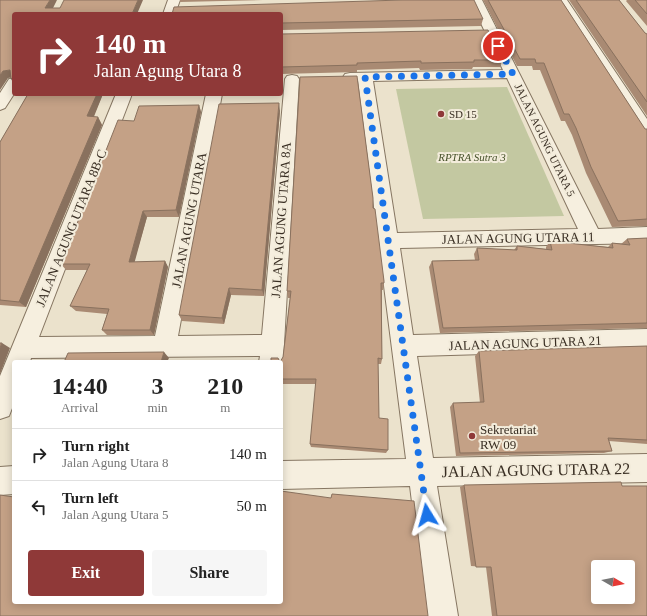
<!DOCTYPE html>
<style>
body{margin:0;font-family:"Times New Roman",serif;background:#f6f6f6;color:#222;height:100vh;display:flex;flex-direction:column;font-size:15px;white-space:nowrap}
*{box-sizing:border-box;margin:0}
p{font-size:13px;color:#767676}
.icon{flex:none;width:22px;height:22px;fill:none;stroke:currentColor;stroke-width:2;stroke-linecap:round;stroke-linejoin:round}
.map{position:relative;flex:1;overflow:hidden}
.side{position:absolute;left:12px;top:360px;width:271px;height:244px;display:flex;flex-direction:column;background:#fff;border-radius:4px;box-shadow:0 2px 10px #0003}
.side>*{flex:none}
.banner{position:absolute;left:12px;top:12px;width:271px;height:84px;border-radius:4px;box-shadow:0 2px 10px #0003;background:#8f3938;color:#fff;overflow:hidden}
.needle{width:26px;rotate:99deg}
.tools{position:absolute;left:591px;top:560px;display:grid;gap:8px}
.tools a{display:grid;place-items:center;width:44px;height:44px;border-radius:4px;background:#fff;box-shadow:0 2px 10px #0003;font-size:20px}
.pin{position:absolute;display:grid;place-items:center;width:34px;height:34px;color:#fff;margin:-17px;border:2px solid #fff;border-radius:50%;box-shadow:0 1px 4px #0007}
.me{position:absolute;width:44px;margin:-22px;rotate:352deg;stroke-linejoin:round;filter:drop-shadow(0 0 3px #0008)}
.turn{display:flex;align-items:center;gap:14px;height:84px;padding:0 16px;font-size:18px}
.turn .icon{width:52px;height:52px;stroke-width:2.5}
.turn b{display:block;font-size:28px;line-height:34px}
.eta{display:flex;justify-content:space-evenly;align-items:center;height:68px;text-align:center}
.eta b{font-size:24px;font-weight:700;line-height:28px}
.cta{display:flex;gap:8px;margin-top:auto;padding:8px 16px}
.cta a{flex:1;height:46px;border-radius:4px;background:#8f3938;color:#fff;font-size:16px;font-weight:700;line-height:46px;text-align:center}
.cta a+a{background:#f6f6f6;color:#222}
ul{padding:0;list-style:none}
li{display:flex;align-items:center;gap:12px;height:52px;padding:0 16px;border-top:1px solid #e0e0e0}
li div{flex:1}
li b{display:block;font-size:15px}
li em{font-style:normal}
.map>svg:first-child{display:block}
.green{fill:#c3c8a1}
.lines{fill:none;stroke-linecap:round;stroke-linejoin:round}
.minor-casing{stroke:#867662;stroke-width:2}
.minor{fill:#f6efdf;fill-rule:evenodd}
.wall{fill:#a98a73}
.shaded-wall{fill:#89715e}
.building{fill:#c4a186;stroke:#89715e;fill-rule:evenodd}
.route{stroke:#1a73e8;stroke-width:7;stroke-dasharray:0 12.6}
.poi-dot{fill:#8f3938;stroke:#f3ecdb;stroke-width:1.5}
.labels{text-anchor:middle;dominant-baseline:central;stroke-width:4;stroke-linejoin:round;paint-order:stroke}
.far-poi-label{font-size:11px;fill:#392e23;stroke:#f3ecdb;text-anchor:start}
.far-street-label{font-size:11px;fill:#392e23;stroke:#f3ecdb}
.far-park-label{font-size:11px;font-style:italic;fill:#48532c;stroke:#f3ecdb}
.street-label{font-size:13px;fill:#392e23;stroke:#f3ecdb}
.poi-label{font-size:13px;fill:#392e23;stroke:#f3ecdb;text-anchor:start}
.near-street-label{font-size:16px;fill:#392e23;stroke:#f3ecdb}
</style>
<div class="map">
<svg width="647" height="616" viewBox="0 0 647 616">
<rect width="100%" height="100%" fill="#ebe2cc"/>
<!-- green -->
<path class="green" d="M507,87L564,216L423,219L396,89Z"/>
<g class="lines">
<defs>
<path id="minor" d="M168,0H180L175,14H163Z
M470,0H482L598,229L647,227V243L400,248L413,335L647,329V349L417,356L433,458L647,454V482L437,486L458,616H426L410,486L281,489V461L406,459L358,81L345,80L343,77L345,74L350,73L503,70ZM507,78L578,229L397,233L373,81Z
M555,0H567L647,119V136L641,135Z
M292,75L297,76L299,79L283,362L281,366V362H259L260,356L31,358L30,362H14V403L9,416L0,419V376L116,94H132L39,337L155,336L206,94H222L178,336L262,335L285,79L287,76Z
M14,78V94L5,108L0,110V93L9,79Z
M14,466V494L0,495V467Z"/>
</defs>
<!-- minor casing -->
<use href="#minor" class="minor-casing"/>
<!-- minor -->
<use href="#minor" class="minor"/>
</g>
<!-- wall -->
<path class="wall" d="M180,0H263L180,2Z
M483,0H561L645,129H647V226L612,227L586,173L572,135L565,121H561L540,70H533L532,66H517Z
M569,0H619L645,33L647,34V116Z
M627,0H647V26L626,1Z
M281,14L483,19L481,26L281,30Z
M281,34L502,60L500,67H473L472,69L420,70L419,68L357,70V72L281,74Z
M281,77L282,84V87H281Z
M28,94H103L93,117H98L102,125L26,307L0,305V142Z
M199,105L201,112L179,217H147L134,262L165,261L168,267L154,335H107L102,330L107,314L76,311L70,306L87,270H66L61,264L134,121Z
M280,111L264,296L231,295L224,324L182,321L179,315Z
M373,208L384,283L383,290H382V359L381,364H378L379,418L388,450L386,453L311,447L310,444L316,384H281V362L283,357L290,298H288L287,291Z
M647,238V328L440,333L429,267L432,261L475,260L474,254L477,248L514,250L517,246L546,249V247L550,241L608,247L612,243L621,244L627,239Z
M647,346V444L609,441L612,451L604,453L456,456L450,407L453,403H480L475,356L479,351Z
M464,485L622,486L647,616H492L486,567L471,566L460,487Z"/>
<!-- shaded-wall -->
<path class="shaded-wall" d="M50,0H57L50,14L45,8Z
M138,0H143L137,14H132Z
M10,70L14,75V84L11,79L13,77L8,78L0,90V75L3,71Z
M97,94H103L91,124L87,116Z
M279,103L280,111L264,296L262,290Z
M199,105L201,112L179,217L176,210Z
M98,117L102,125L26,307L19,302Z
M143,211L147,217L133,268L129,262Z
M165,261L168,267L154,335L150,330Z
M229,288L231,295L224,324L222,318Z
M2,343L10,348L0,374V348Z
M164,352L169,358L167,362H161Z"/>
<!-- building -->
<path class="building" d="M0,0H50L45,8H60L64,0H138L132,14H14V76L11,79L10,70L3,71L0,75Z
M402,0H474L483,19L281,23V14H172L174,7Z
M488,0H561L645,129H647V219L618,221L591,167L576,128L569,114H564L544,63H536L535,59H520Z
M576,0H619L645,33L647,34V102Z
M635,0H647V14Z
M488,30L502,60H474V62L421,63V61L357,63V65L281,67V34Z
M357,76L373,198V208L375,209L384,281V283H381L382,359L378,358L379,418L388,419V450L310,444L316,379H281V362H280L283,357L291,291H287L300,77Z
M28,94H97L87,116L98,117L19,302L0,300V142Z
M279,103L262,290L229,288L222,318L179,315L219,104Z
M199,105L176,210L143,211L129,262L165,261L150,330H102L109,309L70,306L90,264H61L118,120L134,121L139,106Z
M647,238V323L443,328L432,261L479,260L477,248L517,250V246L552,250L550,241L613,248L612,243L630,245L627,239Z
M0,343H2L0,348Z
M647,346V440L608,438L612,451L460,453L453,403L484,402L479,351Z
M164,352L161,362H64L68,353Z
M271,358H278L280,362H271Z
M621,482L622,486H647V616H497L491,567H476L464,485ZM598,567H628V597H598Z
M281,491L331,498L332,494L414,501L428,616H0V495L14,497V602H281Z"/>
<g class="lines">
<!-- route -->
<path class="route" d="M427,515L365,77L513,74L498,46"/>
</g>
<!-- markers -->
<g class="poi-dot">
<circle cx="441" cy="114" r="4"/>
<circle cx="472" cy="436" r="4"/>
</g>
<g class="labels">
<!-- far-poi labels -->
<g class="far-poi-label">
<text x="449" y="114">SD 15</text>
</g>
<!-- far-street labels -->
<g class="far-street-label">
<text transform="translate(545 140) rotate(64)">JALAN AGUNG UTARA 5</text>
</g>
<!-- far-park labels -->
<g class="far-park-label">
<text x="472" y="157">RPTRA Sutra 3</text>
</g>
<!-- street labels -->
<g class="street-label">
<text transform="translate(189 220) rotate(-79)">JALAN AGUNG UTARA</text>
<text transform="translate(281 220) rotate(-86)">JALAN AGUNG UTARA 8A</text>
<text transform="translate(71 228) rotate(-68)">JALAN AGUNG UTARA 8B-C</text>
<text transform="translate(518 238) rotate(-1)">JALAN AGUNG UTARA 11</text>
<text transform="translate(525 343) rotate(-2)">JALAN AGUNG UTARA 21</text>
</g>
<!-- poi labels -->
<g class="poi-label">
<text x="480" y="429">Sekretariat<tspan x="480" dy="15">RW 09</tspan></text>
</g>
<!-- near-street labels -->
<g class="near-street-label">
<text transform="translate(536 470) rotate(-1)">JALAN AGUNG UTARA 22</text>
</g>
</g>
</svg>
<div class="tools">
<a><svg class="needle" viewBox="-14 -14 28 28"><path d="M0-13l5 13h-10z" fill="#e53935"/><path d="M0 13l5-13h-10z" fill="#767676"/></svg></a>
</div>
<div class="pin" style="left:498px;top:46px;background:#d93025"><svg class="icon" aria-label="arrive" viewBox="0 0 24 24"><path d="M6 21V4h12l-3 4 3 4H6"/></svg></div>
<svg class="me" style="left:427px;top:515px" viewBox="-20 -20 40 40"><path d="M0-17L14 15 0 8-14 15z" fill="#1a73e8" stroke="#fff" stroke-width="4"/></svg>
<div class="banner">
<div class="turn"><svg class="icon" aria-label="right" viewBox="0 0 24 24"><path d="M7 20v-9h11M14 6l5 5-5 5"/></svg><div><b>140 m</b>Jalan Agung Utara 8</div></div>
</div>
<section class="side">
<div class="eta">
<div><b>14:40</b><p>Arrival</p></div>
<div><b>3</b><p>min</p></div>
<div><b>210</b><p>m</p></div>
</div>
<ul>
<li><svg class="icon" aria-label="right" viewBox="0 0 24 24"><path d="M7 20v-9h11M14 6l5 5-5 5"/></svg><div><b>Turn right</b><p>Jalan Agung Utara 8</p></div><em>140 m</em></li>
<li><svg class="icon" aria-label="left" viewBox="0 0 24 24"><path d="M17 20v-9H6M10 6l-5 5 5 5"/></svg><div><b>Turn left</b><p>Jalan Agung Utara 5</p></div><em>50 m</em></li>
</ul>
<div class="cta"><a>Exit</a><a>Share</a></div>
</section>
</div>
